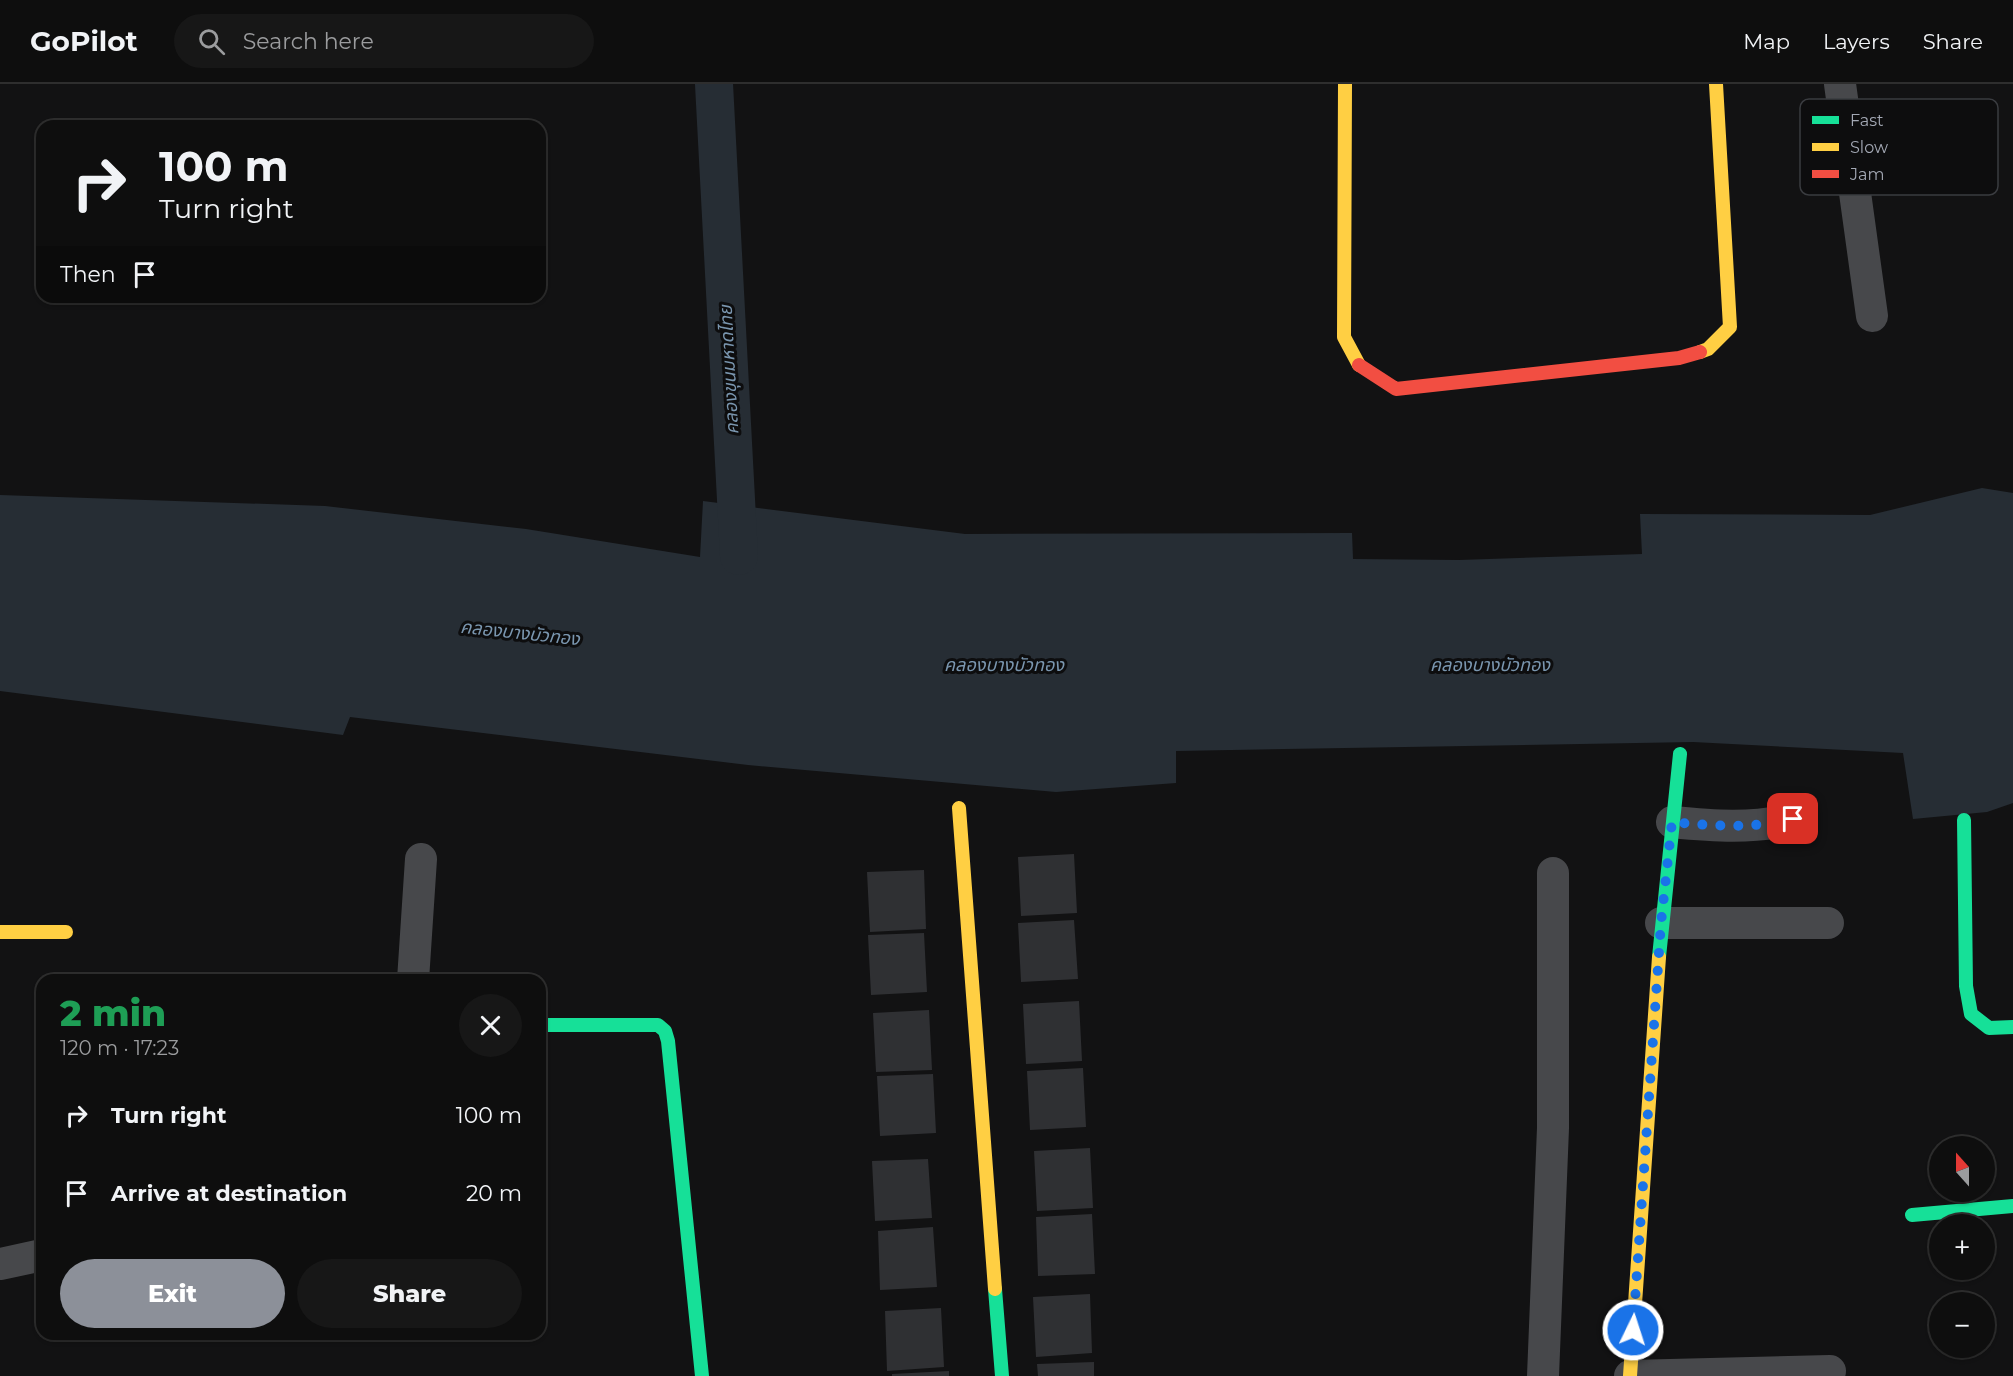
<!DOCTYPE html>
<meta charset="utf-8">
<style>
body{margin:0;font-family:Montserrat,"Noto Sans Thai",sans-serif;background:#171717;color:#f1f3f6;height:100vh;display:flex;flex-direction:column;font-size:22px;white-space:nowrap}
*{box-sizing:border-box;margin:0}
p{font-size:20px;color:#9b9c9e}
.icon{flex:none;width:33px;height:33px;fill:none;stroke:currentColor;stroke-width:2;stroke-linecap:round;stroke-linejoin:round}
.map{position:relative;flex:1;overflow:hidden}
.details{position:absolute;left:36px;top:890px;width:510px;height:366px;display:flex;flex-direction:column;background:#0e0e0e;border-radius:18px;box-shadow:0 2px 4px #0004,0 0 0 2px #2e2e2e}
.details>*{flex:none}
.top-card{position:absolute;left:36px;top:36px;width:510px;height:183px;border-radius:18px;box-shadow:0 2px 4px #0004,0 0 0 2px #2e2e2e;background:#0e0e0e;color:#f1f3f6;overflow:hidden}
.needle{width:39px;rotate:339deg}
.tools{position:absolute;left:1929px;top:1052px;display:grid;gap:12px}
.tools a{display:grid;place-items:center;width:66px;height:66px;border-radius:50%;background:#0e0e0e;box-shadow:0 2px 4px #0004,0 0 0 2px #2e2e2e;font-size:30px}
.pin{position:absolute;display:grid;place-items:center;width:51px;height:51px;color:#fff;margin:-26px;border-radius:12px;box-shadow:0 3px 9px #0006}
.me{position:absolute;width:66px;margin:-33px;rotate:4deg;stroke-linejoin:round;filter:drop-shadow(0 0 4px #0008)}
.turn{display:flex;align-items:center;gap:21px;height:126px;padding:0 24px;font-size:27px}
.turn .icon{width:78px;height:78px;stroke-width:2.5}
.turn b{display:block;font-size:42px;line-height:51px}
.then{display:flex;align-items:center;height:57px;padding:0 24px;background:#0003;gap:12px;font-size:22px}
.round{display:grid;place-items:center;flex:none;width:63px;height:63px;border-radius:32px;background:#171717}
.overview{display:flex;align-items:center;justify-content:space-between;height:102px;padding:0 24px}
h1{font-size:36px;font-weight:800;line-height:45px;color:#1e9e55}
.primary-button{display:flex;gap:12px;margin-top:auto;padding:12px 24px}
.primary-button a{flex:1;height:69px;border-radius:36px;background:#8c9099;color:#fff;font-size:24px;font-weight:800;line-height:69px;text-align:center}
.primary-button a+a{background:#171717;color:#f1f3f6}
ul{padding:0;list-style:none}
li{display:flex;align-items:center;gap:18px;height:78px;padding:0 24px}
li div{flex:1}
li b{display:block;font-size:22px}
li em{font-style:normal}
header{display:flex;align-items:center;gap:36px;box-sizing:border-box;height:84px;padding:0 30px;background:#0e0e0e;border-bottom:2px solid #2e2e2e}
header strong{font-size:28px}
nav{display:flex;gap:33px;margin-inline-start:auto;font-size:21px}
.search{width:420px;height:54px;background:#171717;display:flex;align-items:center;gap:15px;box-sizing:border-box;padding:0 21px;border-radius:33px;color:#9b9c9e;font-size:22px}
.map>svg:first-child{display:block}
.water{fill:#262d34}
.lines{fill:none;stroke-linecap:round;stroke-linejoin:round}
.canal{stroke:#262d34;stroke-width:38}
.building{fill:#2f3033}
.street{stroke:#47484b;stroke-width:32}
.fast{stroke:#16e098;stroke-width:14}
.slow{stroke:#ffcf43;stroke-width:14}
.jam{stroke:#f24e42;stroke-width:14}
.route{stroke:#1a73e8;stroke-width:10;stroke-dasharray:0 18}
.labels{text-anchor:middle;dominant-baseline:central;stroke-width:6;stroke-linejoin:round;paint-order:stroke}
.water-label{font-size:18px;font-style:italic;fill:#7a96af;stroke:#0d0d0e}
.key{fill:#0d0d0e;stroke:#3a3c40;stroke-width:1.5}
.key-label{font-size:16px;fill:#a3a8b4}
</style>
<header>
<strong>GoPilot</strong>
<div class="search"><svg class="icon" aria-label="search" viewBox="0 0 24 24"><circle cx="10" cy="10" r="6"/><path d="M15 15l6 6"/></svg>Search here</div>
<nav><a>Map</a><a>Layers</a><a>Share</a></nav>
</header>
<div class="map">
<svg width="2013" height="1292" viewBox="0 0 2013 1292">
<rect width="100%" height="100%" fill="#121213"/>
<!-- water -->
<path class="water" d="M1982,404L2013,409V719L1987,728L1913,735L1903,669L1693,658L1176,667V699L1056,708L748,681L350,633L343,651L0,607V411L325,422L526,445L700,473L703,417L965,450L1352,449L1353,475L1459,476L1642,470L1640,430L1870,431Z"/>
<g class="lines">
<!-- canal -->
<path class="canal" d="M714,0L739,472"/>
</g>
<!-- building -->
<path class="building" d="M1074,770L1077,829L1021,832L1018,773Z
M924,786L926,845L870,848L867,788Z
M1074,836L1078,895L1021,898L1018,839Z
M924,849L927,908L871,911L868,851Z
M1079,917L1082,977L1026,980L1023,920Z
M929,926L932,986L876,988L873,929Z
M1083,984L1086,1043L1030,1046L1027,987Z
M933,990L936,1049L880,1052L877,992Z
M1090,1064L1093,1124L1037,1127L1034,1067Z
M928,1075L932,1134L875,1137L872,1077Z
M1092,1130L1095,1190L1038,1192L1036,1133Z
M933,1143L937,1203L880,1206L878,1147Z
M1090,1210L1092,1269L1036,1273L1033,1213Z
M941,1224L944,1283L887,1287L885,1227Z
M1094,1278V1292H1038L1037,1280Z
M949,1287V1292H892V1290Z"/>
<g class="lines">
<!-- street -->
<path class="street" d="M1840,0L1872,232
M1672,738C1713,742 1753,745 1793,735
M1661,839H1828
M413,896L421,775
M0,1180L42,1171
M1543,1292L1553,1044V789
M1630,1292L1830,1287"/>
<!-- fast -->
<path class="fast" d="M1964,736L1966,902L1971,930L1989,944L2013,943
M1659,873L1680,670
M540,941H658L665,947L668,957L702,1292
M1912,1131L2013,1122
M995,1205L1002,1292"/>
<!-- slow -->
<path class="slow" d="M1345,0L1344,253L1359,281
M1700,268L1708,265L1730,243L1716,0
M959,724L995,1205
M0,848H66
M1630,1292L1659,873"/>
<!-- jam -->
<path class="jam" d="M1359,281L1396,305L1679,274L1700,268"/>
</g>
<g class="lines">
<!-- route -->
<path class="route" d="M1633,1246L1661,839L1672,738C1713,742 1753,745 1793,735"/>
</g>
<g class="labels">
<!-- water labels -->
<g class="water-label">
<text transform="translate(729 286) rotate(-93)">คลองขุนมหาดไทย</text>
<text transform="translate(520 549) rotate(6)">คลองบางบัวทอง</text>
<text x="1004" y="581">คลองบางบัวทอง</text>
<text x="1490" y="581">คลองบางบัวทอง</text>
</g>
</g>
<!-- legend -->
<rect x="1800" y="15" width="198" height="96" rx="9" class="key"/>
<rect x="1812" y="32" width="27" height="8" fill="#16e098"/>
<rect x="1812" y="59" width="27" height="8" fill="#ffcf43"/>
<rect x="1812" y="86" width="27" height="8" fill="#f24e42"/>
<g class="key-label">
<text x="1850" y="42">Fast</text>
<text x="1850" y="69">Slow</text>
<text x="1850" y="96">Jam</text>
</g>
</svg>
<div class="tools">
<a><svg class="needle" viewBox="-14 -14 28 28"><path d="M0-13l5 13h-10z" fill="#e53935"/><path d="M0 13l5-13h-10z" fill="#9b9c9e"/></svg></a>
<a>+</a>
<a>−</a>
</div>
<div class="pin" style="left:1793px;top:735px;background:#d93025"><svg class="icon" aria-label="arrive" viewBox="0 0 24 24"><path d="M6 21V4h12l-3 4 3 4H6"/></svg></div>
<svg class="me" style="left:1633px;top:1246px" viewBox="-20 -20 40 40"><circle r="17" fill="#1a73e8" stroke="#fff" stroke-width="3"/><path d="M0-11L8 9 0 5-8 9z" fill="#fff"/></svg>
<div class="top-card">
<div class="turn"><svg class="icon" aria-label="right" viewBox="0 0 24 24"><path d="M7 20v-9h11M14 6l5 5-5 5"/></svg><div><b>100 m</b>Turn right</div></div>
<div class="then">Then<svg class="icon" aria-label="arrive" viewBox="0 0 24 24"><path d="M6 21V4h12l-3 4 3 4H6"/></svg></div>
</div>
<section class="details">
<div class="overview"><div><h1>2 min</h1><p>120 m · 17:23</p></div><a class="round"><svg class="icon" aria-label="close" viewBox="0 0 24 24"><path d="M6 6l12 12M18 6L6 18"/></svg></a></div>
<ul>
<li><svg class="icon" aria-label="right" viewBox="0 0 24 24"><path d="M7 20v-9h11M14 6l5 5-5 5"/></svg><div><b>Turn right</b></div><em>100 m</em></li>
<li><svg class="icon" aria-label="arrive" viewBox="0 0 24 24"><path d="M6 21V4h12l-3 4 3 4H6"/></svg><div><b>Arrive at destination</b></div><em>20 m</em></li>
</ul>
<div class="primary-button"><a>Exit</a><a>Share</a></div>
</section>
</div>
